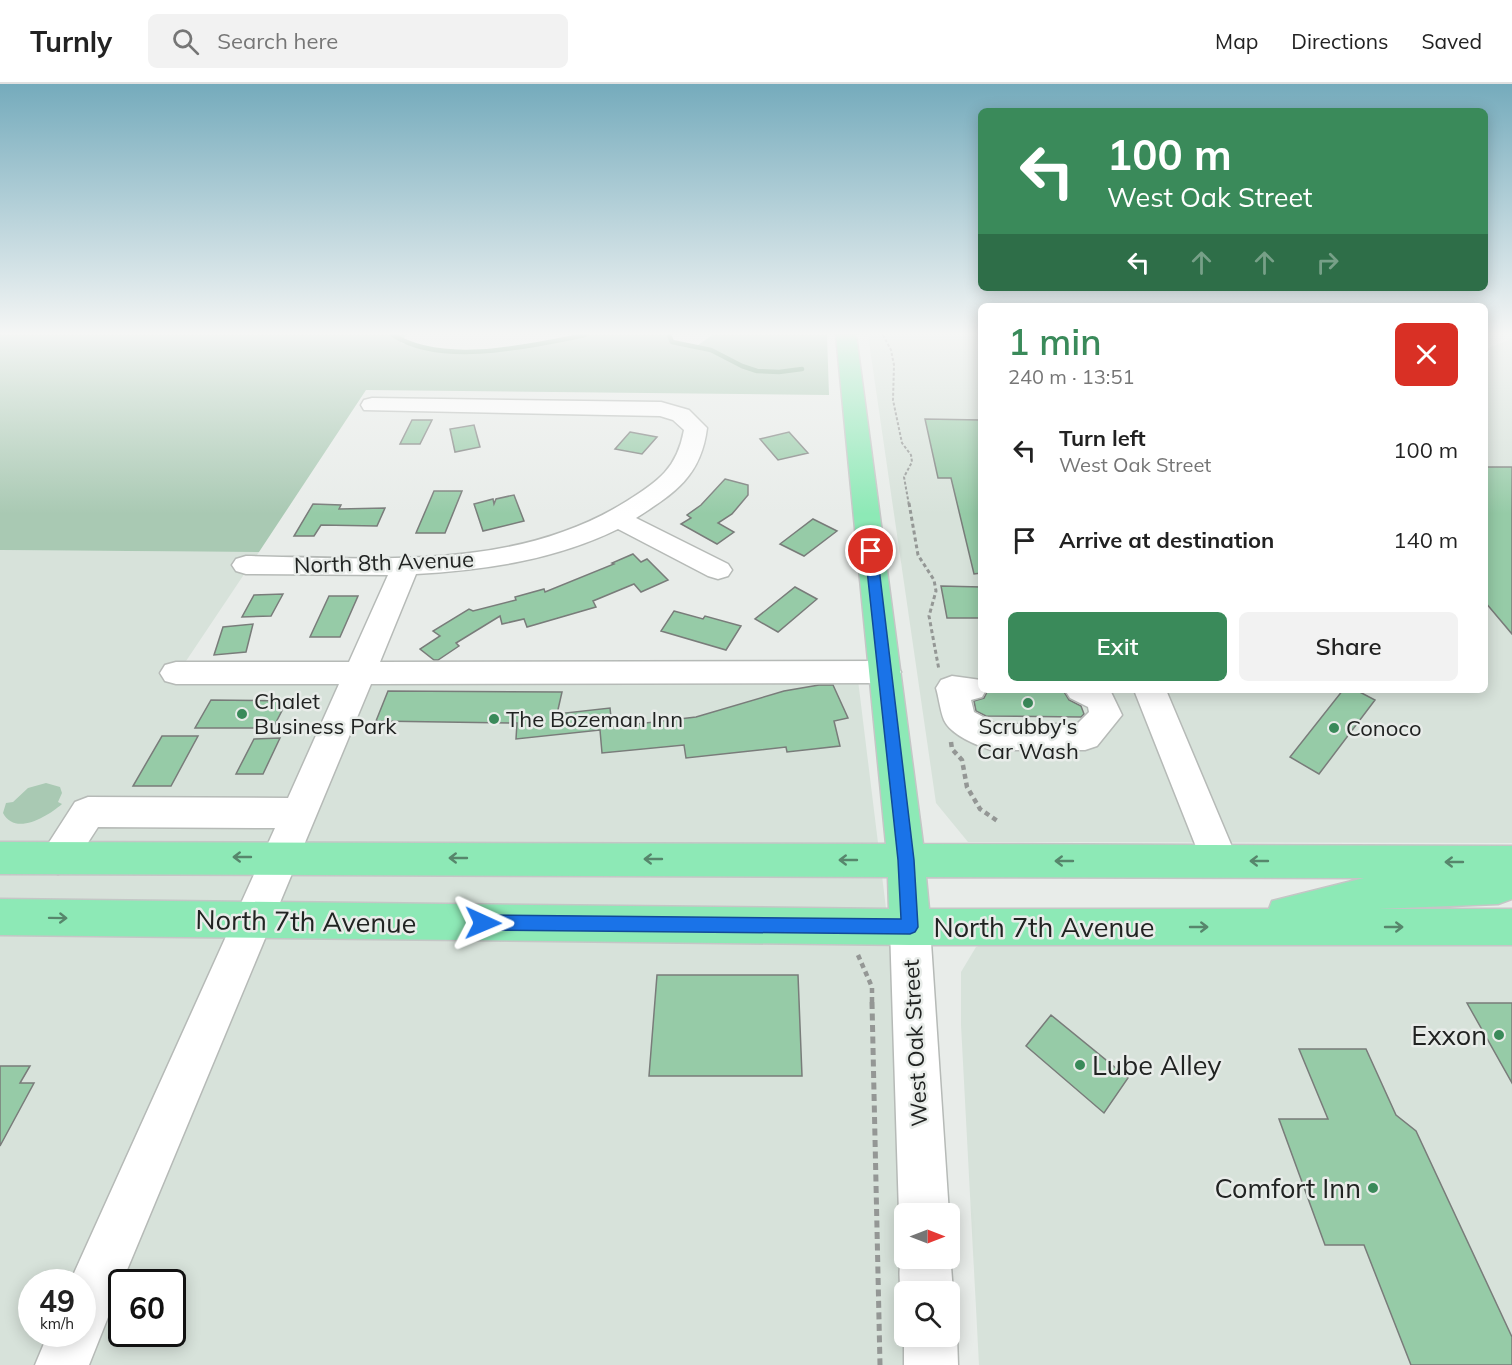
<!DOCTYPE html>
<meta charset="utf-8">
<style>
body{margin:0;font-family:Mulish,sans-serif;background:#f2f2f2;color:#222;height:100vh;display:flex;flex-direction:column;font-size:22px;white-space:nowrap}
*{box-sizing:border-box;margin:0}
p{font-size:20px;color:#767676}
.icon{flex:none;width:33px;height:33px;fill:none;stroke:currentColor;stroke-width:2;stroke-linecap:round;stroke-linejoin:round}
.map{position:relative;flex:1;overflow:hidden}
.drawer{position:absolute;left:978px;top:219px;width:510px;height:390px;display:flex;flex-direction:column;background:#fff;border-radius:9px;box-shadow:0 3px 15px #0003}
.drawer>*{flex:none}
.banner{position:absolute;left:978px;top:24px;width:510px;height:183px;border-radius:9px;box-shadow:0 3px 15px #0003;background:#3a8a5a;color:#fff;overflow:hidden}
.needle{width:39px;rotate:90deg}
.controls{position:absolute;left:894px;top:1119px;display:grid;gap:12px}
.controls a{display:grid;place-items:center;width:66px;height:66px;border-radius:9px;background:#fff;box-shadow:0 3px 15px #0003;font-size:30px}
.speed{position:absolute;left:18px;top:1185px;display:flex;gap:12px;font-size:30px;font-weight:700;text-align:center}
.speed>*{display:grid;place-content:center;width:78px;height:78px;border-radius:50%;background:#fff;box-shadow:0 3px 15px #0003;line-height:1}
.speed small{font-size:15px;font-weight:400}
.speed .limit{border:3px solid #111;border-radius:9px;background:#fff;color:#111}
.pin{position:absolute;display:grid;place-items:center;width:51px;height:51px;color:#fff;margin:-26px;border:3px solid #fff;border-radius:50%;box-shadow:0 2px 6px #0007}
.me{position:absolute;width:66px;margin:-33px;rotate:91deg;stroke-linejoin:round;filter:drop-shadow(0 0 4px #0008)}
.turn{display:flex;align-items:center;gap:21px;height:126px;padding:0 30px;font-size:27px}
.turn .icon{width:78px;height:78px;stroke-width:2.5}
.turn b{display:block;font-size:42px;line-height:51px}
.lanes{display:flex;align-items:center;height:57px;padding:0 30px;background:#0003;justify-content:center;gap:30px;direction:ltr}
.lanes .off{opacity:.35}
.round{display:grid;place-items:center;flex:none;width:63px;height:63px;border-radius:9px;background:#f2f2f2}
.head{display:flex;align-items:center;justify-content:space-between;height:102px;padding:0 30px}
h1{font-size:36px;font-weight:600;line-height:45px;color:#3a8a5a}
.primary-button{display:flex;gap:12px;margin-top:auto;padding:12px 30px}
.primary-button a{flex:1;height:69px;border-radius:9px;background:#3a8a5a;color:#fff;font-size:24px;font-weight:600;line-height:69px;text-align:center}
.primary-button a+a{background:#f2f2f2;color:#222}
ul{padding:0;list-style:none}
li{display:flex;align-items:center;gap:18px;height:90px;padding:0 30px}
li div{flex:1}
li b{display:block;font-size:22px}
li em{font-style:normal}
header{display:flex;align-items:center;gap:36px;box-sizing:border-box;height:84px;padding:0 30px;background:#fff;border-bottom:2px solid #e0e0e0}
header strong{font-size:28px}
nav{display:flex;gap:33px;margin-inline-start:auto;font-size:21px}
.search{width:420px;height:54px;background:#f2f2f2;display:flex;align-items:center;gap:15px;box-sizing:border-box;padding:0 21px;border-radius:9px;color:#767676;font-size:22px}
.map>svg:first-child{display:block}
.built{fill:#d7e2da;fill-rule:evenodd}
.green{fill:#a9c9b3}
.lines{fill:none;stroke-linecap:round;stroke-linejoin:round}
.stream{stroke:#6a9d7b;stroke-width:4.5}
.building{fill:#96cba7;stroke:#797c7a;stroke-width:1.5}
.minor-casing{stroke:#b6bab7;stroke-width:3}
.major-casing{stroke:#c5c6c6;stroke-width:3}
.path-far3{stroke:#949795;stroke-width:2;stroke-dasharray:3 2;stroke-linecap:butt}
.path-far2{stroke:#949795;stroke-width:3;stroke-dasharray:4 3;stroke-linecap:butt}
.path-far1{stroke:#949795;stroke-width:4.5;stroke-dasharray:5 4;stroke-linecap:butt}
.path{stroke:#949795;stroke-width:5;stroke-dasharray:7 4.5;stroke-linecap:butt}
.minor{fill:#fff;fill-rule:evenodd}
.major{fill:#8de9b6;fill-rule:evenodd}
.oneway{stroke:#57866c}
.route{fill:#1a73e8;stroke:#114b97;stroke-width:1.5}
.poi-dot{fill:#3a8a5a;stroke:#e8ece9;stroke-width:2}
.labels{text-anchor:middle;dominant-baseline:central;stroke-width:5;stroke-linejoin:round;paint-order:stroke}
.street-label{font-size:22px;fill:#212322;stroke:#e8ece9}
.poi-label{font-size:22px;fill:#212322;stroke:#e8ece9;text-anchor:start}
.near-street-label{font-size:27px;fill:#212322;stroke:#e8ece9}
.near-poi-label{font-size:27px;fill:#212322;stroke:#e8ece9;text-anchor:end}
</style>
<header>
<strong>Turnly</strong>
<div class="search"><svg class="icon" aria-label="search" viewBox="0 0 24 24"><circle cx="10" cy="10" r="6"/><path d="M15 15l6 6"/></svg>Search here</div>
<nav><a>Map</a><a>Directions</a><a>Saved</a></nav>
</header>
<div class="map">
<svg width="1512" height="1281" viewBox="0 0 1512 1281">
<rect width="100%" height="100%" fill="#e8ece9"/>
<!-- built -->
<path class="built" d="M868,251H981V606H1485V265L1512,255V759L968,758L936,719Z
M0,466L259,468L180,586L858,596L898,922L904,1130V1252L921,1281H0ZM32,1198H82V1250H32ZM122,1198H172V1250H122Z
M994,857L1512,860V1281H979L961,941V888L976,863Z"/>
<!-- green -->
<path class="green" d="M0,251H406L401,259L449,267H474L534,262L585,251H669L672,258L697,262L712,251H827L829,311L366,306L259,468L0,466Z
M46,699L60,703L62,709L58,718L62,720C47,733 15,752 3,729L6,719L13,718L28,704Z"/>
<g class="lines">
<!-- stream -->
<path class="stream" d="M393,251C443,283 530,262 585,251
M669,251L672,258L711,266L742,282L757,287L779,288L802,285"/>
</g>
<!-- building -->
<path class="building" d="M925,335L981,336V489L974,490L951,394H938Z
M412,336H432L420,360H400Z
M474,341L480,363L455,368L450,345Z
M630,348L657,353L642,370L615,365Z
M789,348L808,369L778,376L760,355Z
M1485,383H1512V550L1485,518Z
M725,395L748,401V411L732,430L718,439L734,448L717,460L681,440L691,434L687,431L701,421Z
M434,407H462L445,449H416Z
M514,411L524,437L483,447L474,420L493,415L494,420L496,415Z
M313,420L341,421L339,425L385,424L377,442L321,441L314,452H294Z
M813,435L837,447L804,472L780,460Z
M633,470L641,478L647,475L668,496L641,508L634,500L593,517L596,523L527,543L524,535L502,540L500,532L456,559L459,562L438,576H434L420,565L440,552L433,547L469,525L473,527L516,516L515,513L544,505L545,508L614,480L612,479Z
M941,502L981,503V534H947Z
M795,503L817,515L778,548L755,535Z
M283,510L271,532L242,533L254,511Z
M329,512H358L340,553H310Z
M674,527L703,535L705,532L741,542L726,566L661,547Z
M253,540L246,568L214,571L223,543Z
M819,601H833L848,634L834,637L840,662L787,668L786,663L686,674L684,661L602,669L600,646L516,655L517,639L376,637L388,607L562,608L557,630L610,624L612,643L696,633L784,607Z
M988,606H1063L1069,616L1081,622L1084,630L1081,633L986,632L976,627L974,617L984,614Z
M1343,606H1356L1375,616L1319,690L1290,673Z
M211,616L287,617L273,644H195Z
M162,652H198L171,702H133Z
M280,654L263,690H236L254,655Z
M657,891H798L802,992H649Z
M1467,919H1512V999Z
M1051,931L1128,994L1104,1029L1026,962Z
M1299,965H1366L1396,1031L1416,1047L1512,1253V1281H1411L1364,1161H1325L1279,1035H1328Z
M0,982H30L20,999H34L0,1062Z"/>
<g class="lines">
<defs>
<path id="minor" d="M372,314L661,318L689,326L707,344C701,392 675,409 636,434L728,480L732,486L728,492L718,495L708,492L618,445C555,476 486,486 416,490L380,578L885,577L896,580L901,588L896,596L885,599L371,600L122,1198L89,1281H35L48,1250H82V1198H70L275,744L98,743L71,785L58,790L45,785L39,774L75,718L88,713L288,714L339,600H176L165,597L160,589L165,581L176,578H349L388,491L246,490L236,487L232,481L236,475L246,472C374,474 514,488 627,417C659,397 677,384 684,346L673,336L660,332L364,326L361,321L364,316Z
M952,592L981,596V606H986L982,613L971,616L974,628L996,640H1077L1089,628L1088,623L1070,614L1065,606H1110L1122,631L1097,662L1085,666H991C976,661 951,651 944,636C940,626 939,614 936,604L941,596Z
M1134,606H1166L1238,777L1232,788L1219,793L1206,788Z
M910,825L924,830L930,843L949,1130H904V1143L899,1130L890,843L896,830Z
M904,1164V1174H950V1169L953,1208L950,1217V1208H904V1217C898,1201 898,1179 904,1164Z
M950,1234L957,1252L958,1281H904V1249V1252H950Z"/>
<path id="major" d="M836,251H856L923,760L1512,762V815L1498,820L1378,825H1512V861H910L0,851V815L889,825L888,793L0,790V758L886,760ZM926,793L1364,794L1272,817L1269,825H929Z"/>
</defs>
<!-- minor casing -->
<use href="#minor" class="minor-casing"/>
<!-- major casing -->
<use href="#major" class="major-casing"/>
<!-- path-far3 -->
<path class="path-far3" d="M883,251L891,266L894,281L893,316L902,359L911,371L912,378L904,393L909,421"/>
<!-- path-far2 -->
<path class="path-far2" d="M909,419L918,471L934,496L936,507L929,532L939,586"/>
<!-- path-far1 -->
<path class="path-far1" d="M951,658L952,665L962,676L967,703L980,725L999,738
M858,871L872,903V919"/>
<!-- path -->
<path class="path" d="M872,918L880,1281"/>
<!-- minor -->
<use href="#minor" class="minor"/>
<!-- major -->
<use href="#major" class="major"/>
</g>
<!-- one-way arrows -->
<defs><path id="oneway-shaft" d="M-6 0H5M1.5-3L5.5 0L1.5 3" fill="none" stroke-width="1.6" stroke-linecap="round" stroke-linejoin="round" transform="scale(1.5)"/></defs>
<g class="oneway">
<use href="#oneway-shaft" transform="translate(242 773) rotate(180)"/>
<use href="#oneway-shaft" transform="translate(458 774) rotate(-180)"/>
<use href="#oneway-shaft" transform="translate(653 775) rotate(-180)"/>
<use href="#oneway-shaft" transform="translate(848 776) rotate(-180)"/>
<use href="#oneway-shaft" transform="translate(1064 777) rotate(-180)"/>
<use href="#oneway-shaft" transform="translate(1259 777) rotate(-180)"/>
<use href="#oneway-shaft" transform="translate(1454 778) rotate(-180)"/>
<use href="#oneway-shaft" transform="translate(58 834) rotate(1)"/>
<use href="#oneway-shaft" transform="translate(1199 843)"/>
<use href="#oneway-shaft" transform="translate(1394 843)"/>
</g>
<!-- sky -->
<linearGradient id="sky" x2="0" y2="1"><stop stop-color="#75abbc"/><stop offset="0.58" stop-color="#f5f6f5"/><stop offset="1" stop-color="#f5f6f5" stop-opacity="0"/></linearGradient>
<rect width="1512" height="430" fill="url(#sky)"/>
<!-- route -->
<path class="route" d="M871,464L877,467L914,776L918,843L915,848L910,850L483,846L478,844L475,839L478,834L483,831L901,835L898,776L865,467Z"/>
<!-- markers -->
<g class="poi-dot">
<circle cx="1028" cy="619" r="6"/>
<circle cx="242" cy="630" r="6"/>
<circle cx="494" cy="635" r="6"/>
<circle cx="1334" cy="644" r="6"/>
<circle cx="1499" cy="951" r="6"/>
<circle cx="1080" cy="981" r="6"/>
<circle cx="1373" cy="1104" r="6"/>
</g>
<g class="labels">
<!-- street labels -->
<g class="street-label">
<text transform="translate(384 478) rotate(-2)">North 8th Avenue</text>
<text transform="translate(915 959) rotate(-93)">West Oak Street</text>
</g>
<!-- poi labels -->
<g class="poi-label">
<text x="254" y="617">Chalet<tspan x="254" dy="25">Business Park</tspan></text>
<text x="506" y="635">The Bozeman Inn</text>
<text x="1028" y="642" text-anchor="middle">Scrubby's<tspan x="1028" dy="25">Car Wash</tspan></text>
<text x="1346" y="644">Conoco</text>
</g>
<!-- near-street labels -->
<g class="near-street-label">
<text transform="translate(306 837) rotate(1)">North 7th Avenue</text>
<text x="1044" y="843">North 7th Avenue</text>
</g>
<!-- near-poi labels -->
<g class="near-poi-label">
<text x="1487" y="951">Exxon</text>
<text x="1092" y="981" text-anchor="start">Lube Alley</text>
<text x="1361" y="1104">Comfort Inn</text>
</g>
</g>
</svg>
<div class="controls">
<a><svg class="needle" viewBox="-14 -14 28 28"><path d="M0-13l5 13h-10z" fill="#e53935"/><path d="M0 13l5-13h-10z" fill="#767676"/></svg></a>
<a><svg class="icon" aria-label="search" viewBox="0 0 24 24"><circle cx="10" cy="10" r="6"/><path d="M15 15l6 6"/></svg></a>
</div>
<div class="speed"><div>49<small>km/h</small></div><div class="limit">60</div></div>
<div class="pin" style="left:871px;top:467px;background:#d93025"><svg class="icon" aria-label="arrive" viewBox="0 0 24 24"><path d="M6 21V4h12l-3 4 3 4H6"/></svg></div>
<svg class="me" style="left:483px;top:839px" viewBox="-20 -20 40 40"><path d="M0-17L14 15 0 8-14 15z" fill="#1a73e8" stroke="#fff" stroke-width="4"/></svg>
<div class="banner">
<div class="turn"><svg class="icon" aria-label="left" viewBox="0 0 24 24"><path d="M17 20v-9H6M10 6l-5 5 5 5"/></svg><div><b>100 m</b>West Oak Street</div></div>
<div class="lanes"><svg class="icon" aria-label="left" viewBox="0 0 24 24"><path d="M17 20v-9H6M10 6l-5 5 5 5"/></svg><svg class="icon off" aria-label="ahead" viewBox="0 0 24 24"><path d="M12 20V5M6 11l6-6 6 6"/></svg><svg class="icon off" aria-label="ahead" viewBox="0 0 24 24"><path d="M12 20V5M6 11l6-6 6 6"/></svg><svg class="icon off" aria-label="right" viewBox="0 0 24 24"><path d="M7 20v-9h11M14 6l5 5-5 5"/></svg></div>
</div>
<section class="drawer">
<div class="head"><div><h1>1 min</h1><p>240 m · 13:51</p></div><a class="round" style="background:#d93025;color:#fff"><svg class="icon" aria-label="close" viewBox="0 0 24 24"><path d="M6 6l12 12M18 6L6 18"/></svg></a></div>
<ul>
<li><svg class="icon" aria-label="left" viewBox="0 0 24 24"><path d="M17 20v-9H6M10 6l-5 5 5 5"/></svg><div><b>Turn left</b><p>West Oak Street</p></div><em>100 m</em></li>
<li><svg class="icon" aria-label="arrive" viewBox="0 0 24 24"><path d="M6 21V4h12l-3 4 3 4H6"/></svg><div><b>Arrive at destination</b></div><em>140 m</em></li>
</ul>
<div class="primary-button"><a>Exit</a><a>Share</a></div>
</section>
</div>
